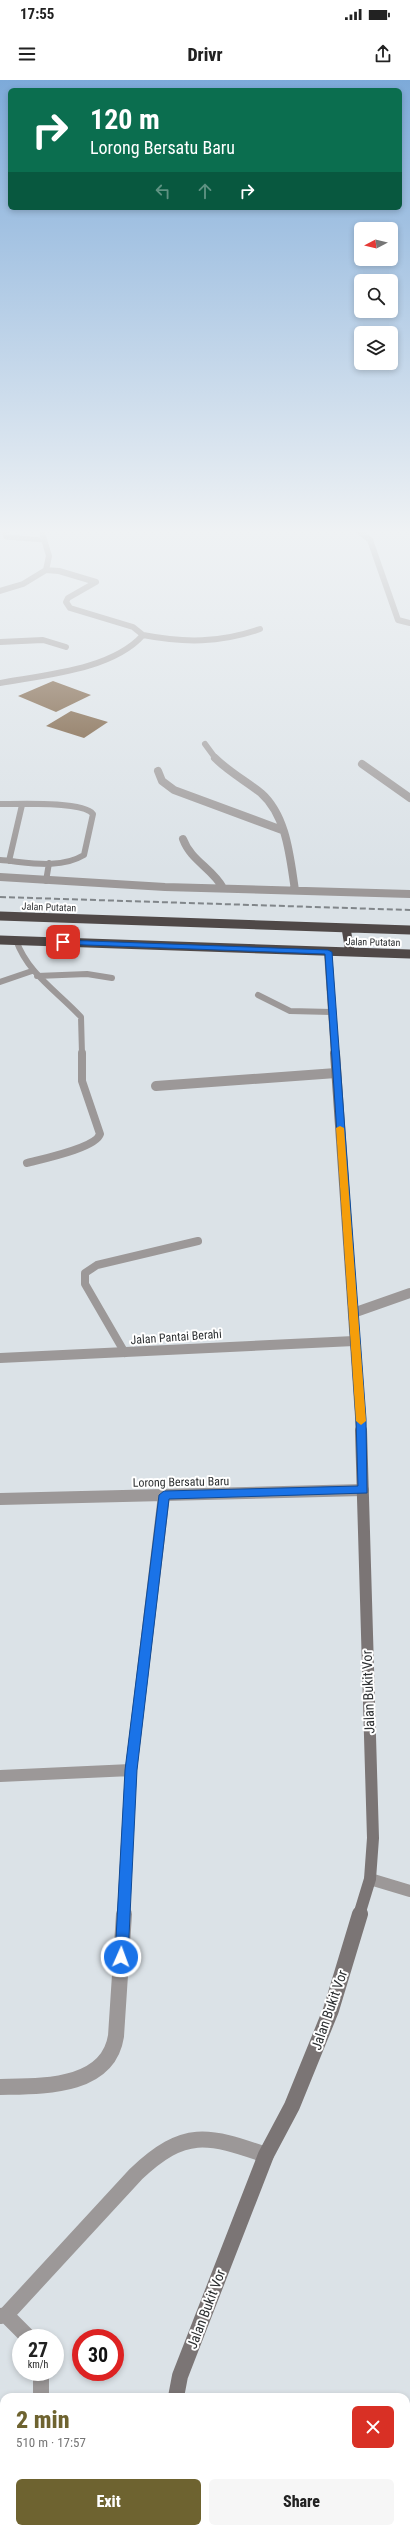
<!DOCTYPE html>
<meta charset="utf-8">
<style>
body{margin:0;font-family:"Roboto Condensed",sans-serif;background:#f6f6f6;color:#222;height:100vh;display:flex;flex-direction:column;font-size:15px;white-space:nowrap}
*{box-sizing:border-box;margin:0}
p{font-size:13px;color:#767676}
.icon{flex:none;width:22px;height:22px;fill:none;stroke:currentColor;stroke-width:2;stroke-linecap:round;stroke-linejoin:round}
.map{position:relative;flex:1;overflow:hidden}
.side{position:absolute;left:0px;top:2313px;width:410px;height:140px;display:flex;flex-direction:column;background:#fff;border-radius:12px 12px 0 0;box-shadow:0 2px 6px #0003}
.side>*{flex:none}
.hud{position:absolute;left:8px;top:8px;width:394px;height:122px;border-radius:6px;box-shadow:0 2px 6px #0003;background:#0b6e4f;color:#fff;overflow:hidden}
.needle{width:26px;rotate:263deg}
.tools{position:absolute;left:354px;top:142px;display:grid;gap:8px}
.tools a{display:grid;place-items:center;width:44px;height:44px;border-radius:6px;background:#fff;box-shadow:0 2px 6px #0003;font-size:20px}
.speed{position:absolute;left:12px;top:2249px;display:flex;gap:8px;font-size:20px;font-weight:700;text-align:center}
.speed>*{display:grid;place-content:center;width:52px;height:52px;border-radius:50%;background:#fff;box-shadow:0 2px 6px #0003;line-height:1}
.speed small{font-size:10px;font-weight:400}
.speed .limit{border:6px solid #d22;background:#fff;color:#111}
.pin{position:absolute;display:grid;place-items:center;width:34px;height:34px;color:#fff;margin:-17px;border-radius:8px;box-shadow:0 2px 6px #0006}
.me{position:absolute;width:44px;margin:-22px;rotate:2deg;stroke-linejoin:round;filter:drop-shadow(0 0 3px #0008)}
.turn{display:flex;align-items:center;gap:14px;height:84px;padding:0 16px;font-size:18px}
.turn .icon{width:52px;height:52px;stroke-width:2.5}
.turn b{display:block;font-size:28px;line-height:34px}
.lanes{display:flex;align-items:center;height:38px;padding:0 16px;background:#0003;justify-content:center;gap:20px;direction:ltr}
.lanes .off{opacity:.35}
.round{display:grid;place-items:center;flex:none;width:42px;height:42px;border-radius:6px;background:#f6f6f6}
.head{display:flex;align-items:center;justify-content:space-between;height:68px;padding:0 16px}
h1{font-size:24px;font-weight:800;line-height:30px;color:#6e6330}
.primary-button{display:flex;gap:8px;margin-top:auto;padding:8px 16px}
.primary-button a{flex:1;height:46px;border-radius:6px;background:#6e6330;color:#fff;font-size:16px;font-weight:800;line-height:46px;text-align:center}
.primary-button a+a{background:#f6f6f6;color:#222}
.status{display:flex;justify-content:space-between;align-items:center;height:28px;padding:0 20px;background:#fff;direction:ltr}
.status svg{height:11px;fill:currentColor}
header{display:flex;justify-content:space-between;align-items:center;height:52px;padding:0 16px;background:#fff;font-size:18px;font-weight:800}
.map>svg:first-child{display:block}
.building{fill:#64421e}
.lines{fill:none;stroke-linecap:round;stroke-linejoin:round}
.lane-far2{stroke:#9c9898;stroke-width:5}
.lane-far1{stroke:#9c9898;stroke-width:6}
.lane{stroke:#9c9898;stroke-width:8}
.street-far4{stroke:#9c9898;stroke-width:6}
.street-far3{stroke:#9c9898;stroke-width:8}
.street-far2{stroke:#9c9898;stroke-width:10}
.street-far1{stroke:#9c9898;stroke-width:12}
.street{stroke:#9c9898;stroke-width:16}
.secondary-far3{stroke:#7b7575;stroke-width:8}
.secondary-far2{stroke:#7b7575;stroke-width:10}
.secondary-far1{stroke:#7b7575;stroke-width:12}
.secondary{stroke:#7b7575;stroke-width:16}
.highway{stroke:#4f4847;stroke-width:9}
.rail{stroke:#81868a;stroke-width:2;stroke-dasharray:6 3;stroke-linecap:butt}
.route{fill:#1a73e8;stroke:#114b97}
.slow{fill:#f59e0b}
.labels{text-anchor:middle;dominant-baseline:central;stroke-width:4;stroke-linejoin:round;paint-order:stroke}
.far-street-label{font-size:10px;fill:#2d3032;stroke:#fff}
.street-label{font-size:12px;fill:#2d3032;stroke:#fff}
.near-street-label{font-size:14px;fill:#2d3032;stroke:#fff}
</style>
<div class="status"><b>17:55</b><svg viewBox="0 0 49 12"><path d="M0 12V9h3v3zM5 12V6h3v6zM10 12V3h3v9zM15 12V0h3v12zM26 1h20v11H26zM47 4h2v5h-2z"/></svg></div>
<header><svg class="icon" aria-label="menu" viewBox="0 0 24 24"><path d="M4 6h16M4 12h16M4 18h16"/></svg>Drivr<svg class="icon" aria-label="share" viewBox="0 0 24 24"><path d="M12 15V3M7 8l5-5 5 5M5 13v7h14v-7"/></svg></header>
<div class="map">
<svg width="410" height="2453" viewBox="0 0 410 2453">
<rect width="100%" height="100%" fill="#dbe2e7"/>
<!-- building -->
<path class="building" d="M53,601L91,615L56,632L18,616Z
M71,631L108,642L84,658L46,646Z"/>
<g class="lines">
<!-- lane-far2 -->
<path class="lane-far2" d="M4,449L6,457L44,460"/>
<!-- lane-far1 -->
<path class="lane-far1" d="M0,724C18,724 83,721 93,734L84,775C59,790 27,782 0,780
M9,781L22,725
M46,801L49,783
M16,860C28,894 57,911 81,937L82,974
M37,896L87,894L112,898
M0,902L32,891
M258,915L290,931L331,932"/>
<!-- lane -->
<path class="lane" d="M27,1083C42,1079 96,1068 100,1054L82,1001V973
M125,1273L85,1204V1193L97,1185L198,1161"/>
<!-- street-far4 -->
<path class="street-far4" d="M356,449L370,460L398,540L410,543
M0,511L23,504L46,490L49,476L41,449
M143,555C184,563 220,563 260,549
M0,562L43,560L66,567
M0,603C44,595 112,590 143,555L133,547L70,528L66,522L68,518L96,502L59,491L46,490
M205,664L216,679"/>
<!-- street-far3 -->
<path class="street-far3" d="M215,678C229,692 246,701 261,713C287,736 290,778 295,810
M362,684L410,718
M158,691L162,701L174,710L282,750
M183,759C191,781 212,788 223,808
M0,797L165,807L410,814"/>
<!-- street-far2 -->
<path class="street-far2" d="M156,1006L336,993
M353,1233L410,1213
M0,1278L354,1261"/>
<!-- street-far1 -->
<path class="street-far1" d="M0,1419L363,1410
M0,1696L131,1690
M370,1799L410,1811
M123,1835L131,1690L164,1415"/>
<!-- street -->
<path class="street" d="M0,2007C40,2006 108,2009 116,1956L124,1834
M6,2235L29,2258
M0,2236L6,2235L136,2094C185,2048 207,2055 266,2075
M41,2292V2317
M27,2453L28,2449"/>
<!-- secondary-far3 -->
<path class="secondary-far3" d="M328,872L335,974"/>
<!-- secondary-far2 -->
<path class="secondary-far2" d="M335,973L361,1351"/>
<!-- secondary-far1 -->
<path class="secondary-far1" d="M359,1835L370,1799L373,1758L361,1350"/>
<!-- secondary -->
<path class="secondary" d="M176,2317L180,2296L266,2075L292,2026L331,1930L360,1834
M152,2449V2453"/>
<!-- highway -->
<path class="highway" d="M0,836L410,850
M346,848L350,872
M0,860L410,874"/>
<!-- rail -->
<path class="rail" d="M0,817L410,830"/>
</g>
<!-- sky -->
<linearGradient id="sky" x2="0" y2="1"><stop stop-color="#7daad9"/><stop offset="0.57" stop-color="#eff2f4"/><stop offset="1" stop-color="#eff2f4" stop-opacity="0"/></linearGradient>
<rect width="410" height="792" fill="url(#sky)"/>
<!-- route -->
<path class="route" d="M63,860L328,870L332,872L366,1339L367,1413L169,1419L137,1690L128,1877L126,1882L121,1884L117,1882L115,1877L125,1690L159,1415L164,1411L358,1406L356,1339L325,874L60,864Z"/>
<!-- slow -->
<path class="slow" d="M340,1046L344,1048L366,1341L361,1345L356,1341L336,1048Z"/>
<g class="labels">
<!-- far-street labels -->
<g class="far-street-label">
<text transform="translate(49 827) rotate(2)">Jalan Putatan</text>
<text transform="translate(373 862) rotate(1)">Jalan Putatan</text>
</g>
<!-- street labels -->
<g class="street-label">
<text transform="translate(176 1257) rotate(-4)">Jalan Pantai Berahi</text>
<text transform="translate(181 1402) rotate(-1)">Lorong Bersatu Baru</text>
</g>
<!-- near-street labels -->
<g class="near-street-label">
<text transform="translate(368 1612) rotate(-92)">Jalan Bukit Vor</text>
<text transform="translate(329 1930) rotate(-71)">Jalan Bukit Vor</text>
<text transform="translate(206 2229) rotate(-69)">Jalan Bukit Vor</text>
</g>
</g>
</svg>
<div class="tools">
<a><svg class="needle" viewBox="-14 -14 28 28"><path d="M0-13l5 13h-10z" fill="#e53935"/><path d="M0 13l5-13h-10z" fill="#767676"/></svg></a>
<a><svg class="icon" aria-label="search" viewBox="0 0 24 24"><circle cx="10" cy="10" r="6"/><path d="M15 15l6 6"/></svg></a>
<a><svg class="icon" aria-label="layers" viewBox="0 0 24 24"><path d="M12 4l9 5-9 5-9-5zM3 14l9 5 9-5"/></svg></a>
</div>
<div class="speed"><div>27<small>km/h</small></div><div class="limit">30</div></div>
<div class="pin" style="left:63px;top:862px;background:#d93025"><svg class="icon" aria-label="arrive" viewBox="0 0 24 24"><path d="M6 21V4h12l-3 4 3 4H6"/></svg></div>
<svg class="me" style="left:121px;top:1877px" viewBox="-20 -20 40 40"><circle r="17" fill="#1a73e8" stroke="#fff" stroke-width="3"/><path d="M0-11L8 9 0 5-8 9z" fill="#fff"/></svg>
<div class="hud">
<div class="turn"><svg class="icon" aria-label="right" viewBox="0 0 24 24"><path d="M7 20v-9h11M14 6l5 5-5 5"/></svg><div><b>120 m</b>Lorong Bersatu Baru</div></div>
<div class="lanes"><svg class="icon off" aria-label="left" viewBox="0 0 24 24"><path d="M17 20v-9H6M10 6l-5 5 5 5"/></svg><svg class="icon off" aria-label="ahead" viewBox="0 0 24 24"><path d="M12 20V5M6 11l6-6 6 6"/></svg><svg class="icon" aria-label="right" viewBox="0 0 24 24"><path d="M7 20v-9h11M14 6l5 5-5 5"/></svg></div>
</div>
<section class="side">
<div class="head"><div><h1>2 min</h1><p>510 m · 17:57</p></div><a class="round" style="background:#d93025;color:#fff"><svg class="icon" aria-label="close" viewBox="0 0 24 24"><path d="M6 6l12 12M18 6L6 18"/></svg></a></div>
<div class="primary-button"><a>Exit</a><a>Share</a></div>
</section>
</div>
